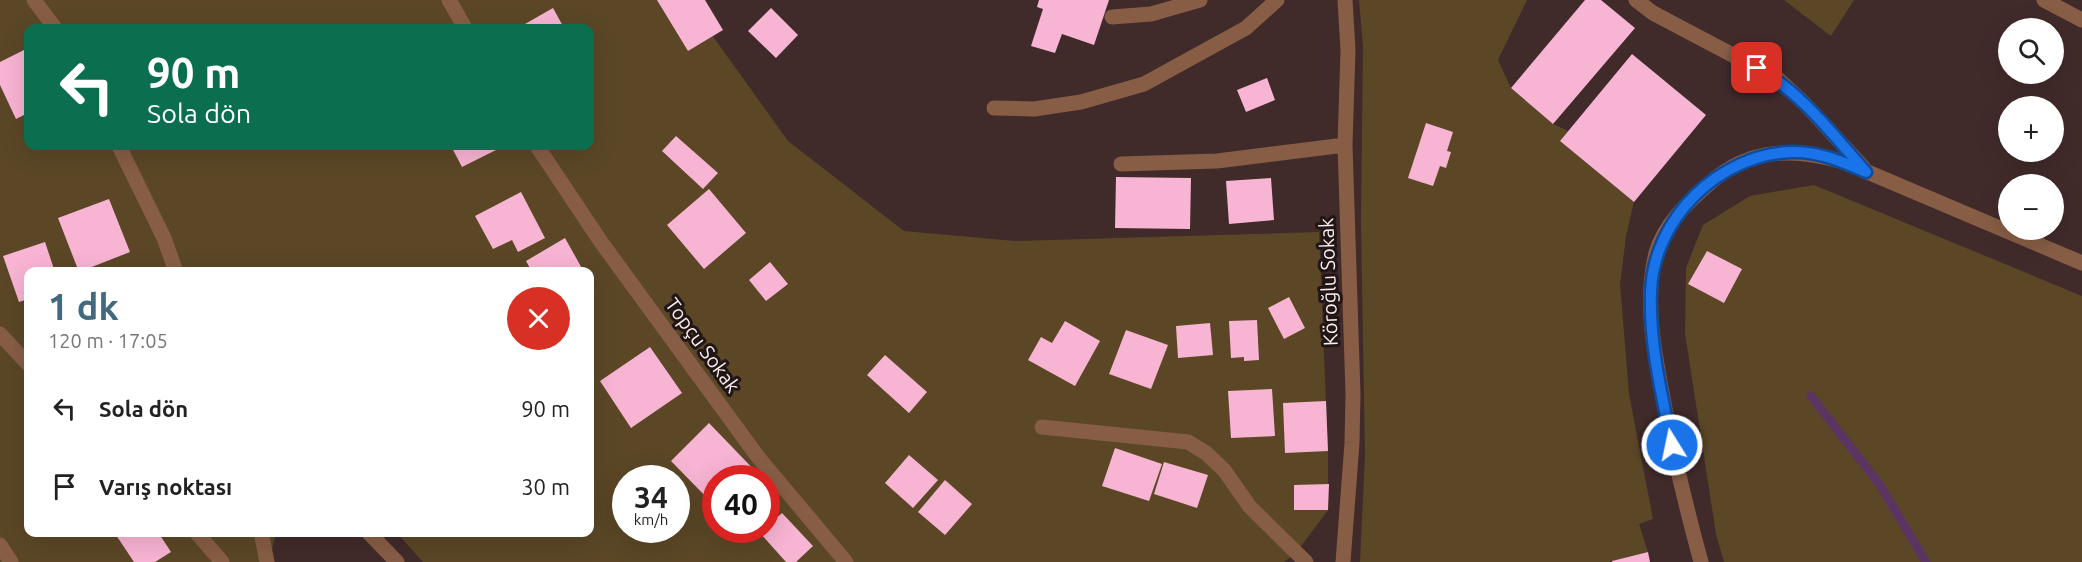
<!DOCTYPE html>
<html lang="tr">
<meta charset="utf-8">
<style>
body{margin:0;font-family:Ubuntu,sans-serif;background:#f6f6f6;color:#222;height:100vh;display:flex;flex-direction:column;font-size:22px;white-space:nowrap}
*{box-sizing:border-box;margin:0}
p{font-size:20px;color:#767676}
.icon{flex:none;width:33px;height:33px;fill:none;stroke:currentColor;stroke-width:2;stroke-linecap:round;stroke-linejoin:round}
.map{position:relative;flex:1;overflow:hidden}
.side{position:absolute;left:24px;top:267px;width:570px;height:270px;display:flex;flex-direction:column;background:#fff;border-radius:12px;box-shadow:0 6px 24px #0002}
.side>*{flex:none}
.hud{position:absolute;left:24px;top:24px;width:570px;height:126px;border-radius:12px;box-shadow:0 6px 24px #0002;background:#0b6e4f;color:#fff;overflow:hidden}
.buttons{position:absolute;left:1998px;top:18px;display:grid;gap:12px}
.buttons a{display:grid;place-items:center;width:66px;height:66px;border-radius:50%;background:#fff;box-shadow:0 6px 24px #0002;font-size:30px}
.speed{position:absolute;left:612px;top:465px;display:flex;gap:12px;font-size:30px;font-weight:700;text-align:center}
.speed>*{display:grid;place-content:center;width:78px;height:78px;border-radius:50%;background:#fff;box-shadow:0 6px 24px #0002;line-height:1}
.speed small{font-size:15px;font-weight:400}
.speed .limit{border:9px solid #d22;background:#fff;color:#111}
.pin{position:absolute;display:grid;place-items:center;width:51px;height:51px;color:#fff;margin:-26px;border-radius:12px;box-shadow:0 3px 9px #0006}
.me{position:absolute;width:66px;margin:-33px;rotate:350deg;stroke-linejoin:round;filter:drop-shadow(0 0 4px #0008)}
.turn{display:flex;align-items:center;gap:21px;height:126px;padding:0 24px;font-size:27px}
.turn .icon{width:78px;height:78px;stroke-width:2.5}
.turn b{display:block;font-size:42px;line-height:51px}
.round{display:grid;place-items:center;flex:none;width:63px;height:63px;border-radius:32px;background:#f6f6f6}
.summary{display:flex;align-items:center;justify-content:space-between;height:102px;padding:0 24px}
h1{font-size:36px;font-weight:600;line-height:45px;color:#426a7f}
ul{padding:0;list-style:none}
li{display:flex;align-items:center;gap:18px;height:78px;padding:0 24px}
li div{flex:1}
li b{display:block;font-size:22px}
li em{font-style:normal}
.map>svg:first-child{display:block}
.green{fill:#5b4726;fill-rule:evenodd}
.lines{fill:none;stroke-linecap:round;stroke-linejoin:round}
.stream{stroke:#5b3562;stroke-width:9}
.building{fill:#f8b4d3}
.minor{stroke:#875d45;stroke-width:15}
.route-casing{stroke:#114b97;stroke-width:15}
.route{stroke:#1a73e8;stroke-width:10}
.labels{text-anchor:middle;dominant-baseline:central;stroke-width:6;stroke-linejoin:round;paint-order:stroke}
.street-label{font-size:20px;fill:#fcedec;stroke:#201616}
</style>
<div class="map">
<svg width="2082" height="562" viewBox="0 0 2082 562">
<rect width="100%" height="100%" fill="#412a2a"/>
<!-- green -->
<path class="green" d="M0,0H694V10L788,141L904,231L1015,241L1319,232L1328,451V510L1296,553L1284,562H423L397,533L590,532V272H28V532L276,533L269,562H0ZM28,28H590V146H28ZM626,478H676V530H626ZM716,478H766V530H716Z
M1359,0H1527L1498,60L1511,88L1553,124L1568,131L1560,141L1634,202L1626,236L1620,284L1629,394L1653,519L1639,524L1648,552L1608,562H1360L1365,456L1361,221L1363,46Z
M1784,0H1854L1831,36Z
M1814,185L2082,296V562H1724L1716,534L1685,333L1686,268L1703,225L1750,196Z"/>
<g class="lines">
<!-- stream -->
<path class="stream" d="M1811,396L1880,485L1926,562"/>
</g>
<!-- building -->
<path class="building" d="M657,0H705L723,30L688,51Z
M1039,0H1109L1094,45L1062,34L1055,53L1031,46L1043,9L1037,7Z
M1585,0H1601L1635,28L1553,124L1511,88Z
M553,8L564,28H518Z
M771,8L798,35L776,58L748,31Z
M28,48V113L16,119L0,85V62Z
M1632,54L1706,115L1634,202L1560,141Z
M1267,78L1275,100L1246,112L1237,90Z
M1426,123L1453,132L1447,151L1451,152L1446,168L1440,166L1433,186L1408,178Z
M676,136L718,173L703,189L662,151Z
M451,146H496L498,149L462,167Z
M1116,177L1191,178L1190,229L1115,228Z
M1271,178L1274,220L1229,224L1226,181Z
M709,189L746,233L704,269L667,225Z
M521,192L545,238L518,252L512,240L493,249L475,216Z
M109,199L130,252L79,272L58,218Z
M565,238L584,272H532L526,261Z
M45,242L55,272H28V299L19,302L3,256Z
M1707,251L1742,269L1724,303L1688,284Z
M770,262L788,284L766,301L749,280Z
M1289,297L1305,328L1284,339L1268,308Z
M1257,320L1259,360L1244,361V357L1231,358L1229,321Z
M1065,321L1100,341L1075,386L1028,360L1041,337L1052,343Z
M1210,323L1213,355L1178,358L1176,326Z
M1126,330L1168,345L1151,389L1109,374Z
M650,347L682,393L631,428L600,381Z
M885,355L927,392L909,413L867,375Z
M1272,389L1275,436L1231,438L1228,391Z
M1326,401L1328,451L1285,453L1283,403Z
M709,423L762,478H716V502L713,504L671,461Z
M1115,448L1162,464L1149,501L1102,486Z
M909,455L938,480L913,508L885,483Z
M1164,462L1208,475L1197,508L1154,494Z
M945,480L972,504L945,535L918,512Z
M1329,484L1328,510H1294V485Z
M782,513L813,546L796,562H786L760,533L766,530V527Z
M114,532H158L171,552L155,562H134Z
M1648,552L1650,562H1612V561Z"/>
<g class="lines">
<!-- minor -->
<path class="minor" d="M34,0L55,28
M449,0L465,28
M1636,0L1653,13L1778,79L1805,104L1863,167
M2044,0L2082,20
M1112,17L1151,14L1200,0
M994,108L1034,109L1081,102L1144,84L1246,28L1277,0
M119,146L164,238L176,272
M537,146L601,242L758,457L846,562
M1121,164L1217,161L1345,145
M0,334L28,364
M1042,427L1188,442L1206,453L1224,470L1250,507L1306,562
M196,532L222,562
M261,532L267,562
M368,532L397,562
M0,545L11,562
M1343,562L1352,443L1353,394L1345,145L1348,50L1345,0
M1701,562C1686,507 1673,453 1663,398C1654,351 1644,301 1656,253C1664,224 1689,201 1711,182C1751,147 1795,148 1844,162L2082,263"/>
</g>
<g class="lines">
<defs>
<path id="route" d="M1672,445C1662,395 1649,344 1651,292C1653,219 1719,154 1792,152C1818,151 1843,162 1866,172C1832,134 1802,93 1757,68"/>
</defs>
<!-- route casing -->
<use href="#route" class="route-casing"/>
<!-- route -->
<use href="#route" class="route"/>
</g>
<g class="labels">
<!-- street labels -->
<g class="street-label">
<text transform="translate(1328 282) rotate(-92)">Köroğlu Sokak</text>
<text transform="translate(703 345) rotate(54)">Topçu Sokak</text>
</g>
</g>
</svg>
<div class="buttons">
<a><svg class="icon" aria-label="search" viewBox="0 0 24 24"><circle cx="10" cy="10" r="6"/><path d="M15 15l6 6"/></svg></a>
<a>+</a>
<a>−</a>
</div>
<div class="speed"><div>34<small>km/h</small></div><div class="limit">40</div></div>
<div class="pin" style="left:1757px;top:68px;background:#d93025"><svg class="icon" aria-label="arrive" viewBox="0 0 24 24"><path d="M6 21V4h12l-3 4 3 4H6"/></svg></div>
<svg class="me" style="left:1672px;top:445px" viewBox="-20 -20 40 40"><circle r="17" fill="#1a73e8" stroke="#fff" stroke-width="3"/><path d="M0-11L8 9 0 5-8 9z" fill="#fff"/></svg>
<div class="hud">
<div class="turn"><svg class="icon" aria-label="left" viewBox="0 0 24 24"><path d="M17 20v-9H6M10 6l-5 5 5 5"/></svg><div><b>90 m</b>Sola dön</div></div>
</div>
<section class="side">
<div class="summary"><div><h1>1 dk</h1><p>120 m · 17:05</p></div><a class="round" style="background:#d93025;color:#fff"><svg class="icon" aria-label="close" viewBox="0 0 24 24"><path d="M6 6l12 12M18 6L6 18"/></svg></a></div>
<ul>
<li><svg class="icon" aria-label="left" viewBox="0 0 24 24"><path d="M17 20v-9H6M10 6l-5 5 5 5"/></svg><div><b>Sola dön</b></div><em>90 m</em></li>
<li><svg class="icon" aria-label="arrive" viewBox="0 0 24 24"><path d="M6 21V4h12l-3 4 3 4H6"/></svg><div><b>Varış noktası</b></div><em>30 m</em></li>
</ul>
</section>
</div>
